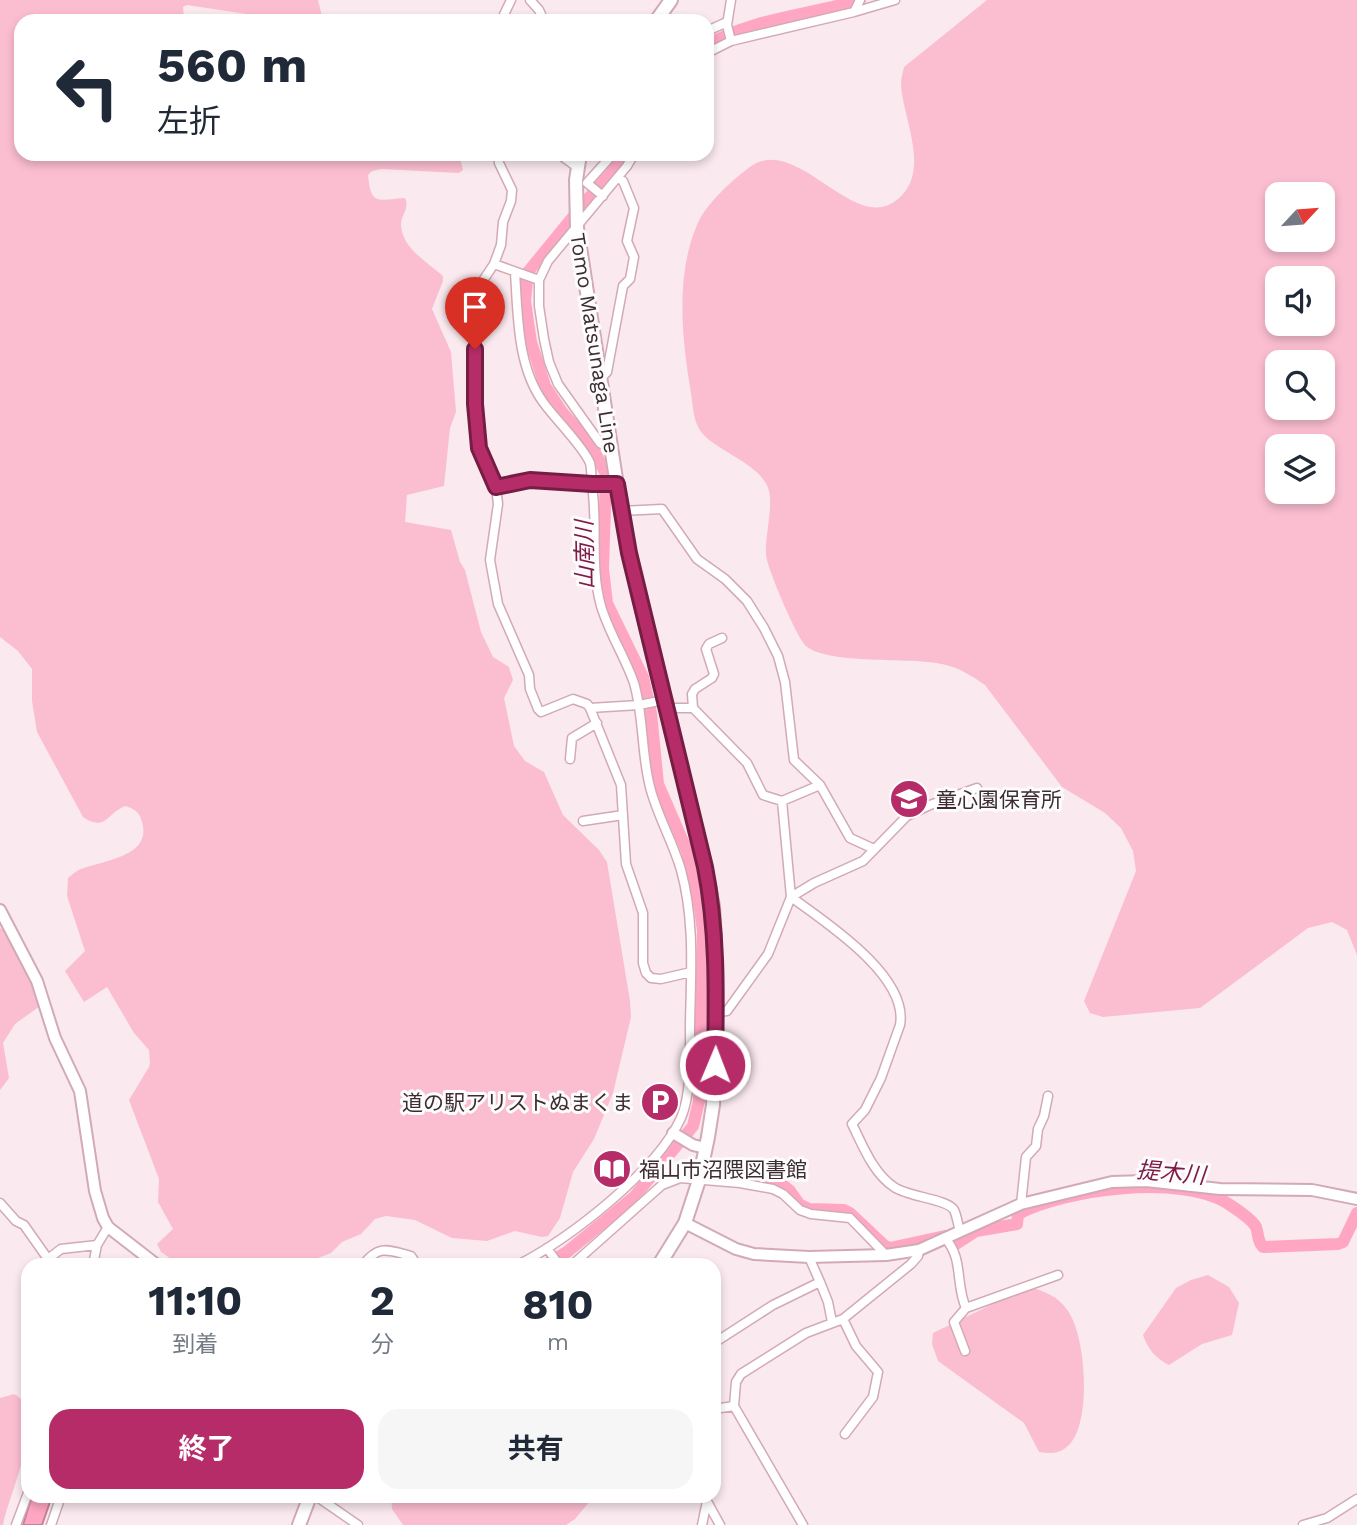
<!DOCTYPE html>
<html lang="ja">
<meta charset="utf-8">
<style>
body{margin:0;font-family:"Work Sans","Noto Sans JP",sans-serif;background:#f6f6f7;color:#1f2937;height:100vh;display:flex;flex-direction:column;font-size:26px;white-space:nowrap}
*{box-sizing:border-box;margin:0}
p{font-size:23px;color:#747a83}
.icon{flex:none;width:38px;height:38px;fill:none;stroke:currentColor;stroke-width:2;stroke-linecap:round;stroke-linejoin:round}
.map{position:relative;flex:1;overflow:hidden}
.side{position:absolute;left:21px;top:1258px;width:700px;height:245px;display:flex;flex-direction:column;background:#fff;border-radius:21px;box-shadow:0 4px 10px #0003}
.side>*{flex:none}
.guide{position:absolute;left:14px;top:14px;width:700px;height:147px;border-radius:21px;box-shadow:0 4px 10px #0003;background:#fff;color:#1f2937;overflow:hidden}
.needle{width:46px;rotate:64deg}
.buttons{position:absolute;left:1265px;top:182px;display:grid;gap:14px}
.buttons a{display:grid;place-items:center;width:70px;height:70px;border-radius:14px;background:#fff;box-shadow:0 4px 10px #0003;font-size:35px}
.pin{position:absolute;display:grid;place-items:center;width:60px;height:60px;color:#fff;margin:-72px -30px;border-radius:50% 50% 50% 0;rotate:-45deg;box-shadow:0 0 7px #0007}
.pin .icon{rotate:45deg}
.me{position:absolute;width:77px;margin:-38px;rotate:1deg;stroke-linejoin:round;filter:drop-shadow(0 0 5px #0008)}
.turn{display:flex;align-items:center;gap:24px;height:147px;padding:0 28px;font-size:32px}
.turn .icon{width:91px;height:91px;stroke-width:2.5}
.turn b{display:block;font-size:49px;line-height:60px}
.eta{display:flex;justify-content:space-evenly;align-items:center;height:119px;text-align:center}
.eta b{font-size:42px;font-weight:700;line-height:49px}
.action{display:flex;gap:14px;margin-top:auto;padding:14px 28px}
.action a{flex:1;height:80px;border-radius:21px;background:#b62c68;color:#fff;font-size:28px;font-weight:700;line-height:80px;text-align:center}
.action a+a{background:#f6f6f7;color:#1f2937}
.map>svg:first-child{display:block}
.green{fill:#fbbed1;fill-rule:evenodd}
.water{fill:#ffa6c3;stroke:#c58298;stroke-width:2}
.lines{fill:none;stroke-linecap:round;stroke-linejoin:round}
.river{stroke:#ffa6c3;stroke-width:12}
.street-casing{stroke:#d2aab6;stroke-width:11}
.secondary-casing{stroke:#d2aab6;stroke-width:14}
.primary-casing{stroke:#d2aab6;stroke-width:16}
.street{stroke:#fff;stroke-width:8}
.secondary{stroke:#fff;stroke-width:10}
.primary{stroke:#fff;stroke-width:12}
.route-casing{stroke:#761d44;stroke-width:18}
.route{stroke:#b62c68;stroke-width:12}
.labels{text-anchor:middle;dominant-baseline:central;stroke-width:6;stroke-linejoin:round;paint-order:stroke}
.street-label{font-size:21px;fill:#3d2d32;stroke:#fcfcfc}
.poi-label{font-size:21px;fill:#3d2d32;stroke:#fcfcfc;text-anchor:start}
.water-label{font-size:23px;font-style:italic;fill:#801b48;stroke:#fcfcfc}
</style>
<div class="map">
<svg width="1357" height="1525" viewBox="0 0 1357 1525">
<rect width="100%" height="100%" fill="#fae9ee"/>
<!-- green -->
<path class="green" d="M0,0H318L322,16H259L187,5L183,7L184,21H21V154L459,155L463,170L459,173L382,169L372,171L368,175C371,206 377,200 405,198C410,209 401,214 401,225C402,248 427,262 443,276V281L432,309L451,352L456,412L450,428L444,486L407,495L405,522L451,530L460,562L465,570L481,632L493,657L509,667L513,680L504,698L514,746L525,761L544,772L563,815L599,850L607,862L630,1001L631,1017L613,1093L594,1139L573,1172L560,1218L548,1236L542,1237L515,1231L487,1241L452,1238L415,1220L386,1216L375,1219L361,1234L342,1242L331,1253L299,1265H180L161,1252L157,1244L173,1229L158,1202L159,1179L129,1100L149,1067L150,1063L149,1050L134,1033L107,987L84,1002L65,971L85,951L67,896L68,878C71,876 73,873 77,871C97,860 156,859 141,819C139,811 132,808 125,806C106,814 106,832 83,817L37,732L32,701V669L18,651L0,637Z
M987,0H1357V955L1347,930L1332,922L1308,928L1200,1008L1103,1017L1090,1013L1084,1001L1136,871L1133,851L1121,828L1105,813L1062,787L985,685C972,676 958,667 942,664C911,657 828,665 806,646C797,638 767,568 766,555C765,536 773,507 769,491C763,465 718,452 702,433C693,422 693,406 691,393C682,340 675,276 697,225C705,205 732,180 750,167C797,132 854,237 898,199C932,170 902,118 901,83C901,78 903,72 904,67ZM1278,194H1323V240H1278ZM1278,278H1323V324H1278ZM1278,362H1323V408H1278ZM1278,446H1323V492H1278Z
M0,928L4,930L29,971L40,1006L15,1024L3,1043L9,1078L0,1090Z
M1208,1275L1229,1287L1239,1303L1232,1335L1202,1344L1169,1365C1155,1358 1148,1349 1143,1335L1176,1288L1191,1280Z
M1028,1287C1045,1291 1058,1296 1068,1311C1086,1336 1092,1422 1069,1445C1060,1454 1050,1454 1039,1452L1024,1423L938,1361L932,1344L933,1333Z
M14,1394C50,1412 8,1495 3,1525H0V1398Z
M391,1496H594L575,1519L566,1525H403L392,1509Z"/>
<!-- water -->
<path class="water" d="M32,1496H52L42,1525H23Z"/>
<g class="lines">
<!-- river -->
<path class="river" d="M707,45C754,18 809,15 860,0
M714,1178L779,1182L790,1191L799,1204L809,1209L844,1210L850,1213L885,1246L890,1248L945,1236
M955,1242L956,1244L976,1231L1017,1224L1018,1214C1065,1189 1181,1174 1227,1203C1236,1209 1251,1218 1256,1227C1259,1235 1257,1241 1263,1247L1338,1244L1343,1242L1357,1213
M545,1265L567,1252L634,1197L693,1126L699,1101L703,931L700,909L687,851L658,784L651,713L643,677L607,603L603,569L606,474L591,445L562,412L545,386L531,342L525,301L528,272L586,201L615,169L624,154"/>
<defs>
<path id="street" d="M530,0L539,10L544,21
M854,12L895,0
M501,21L511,0
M707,31L727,22
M731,41L727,25L731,0
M707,53L731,41L854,12L860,0
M498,154L499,163L512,190L511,201L503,222L501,245L494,264L472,297L476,365L475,404L479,448L496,487L498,504L490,560L498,604L529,675L530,689L538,709L541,712L573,699L587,704L590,708L639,705L664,700
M559,154L577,167
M603,196L587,183L613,154
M494,264L539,280
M515,273C518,315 517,366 543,402C555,419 583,446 590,463C592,471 591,478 592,485C598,526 590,567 601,606C609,633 625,657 634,683C644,717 641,752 650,787C657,815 673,842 681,870C695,921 691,972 690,1024C690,1052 692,1092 681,1118C656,1172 570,1238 518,1265
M601,378L607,372L623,286L630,279L634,257L627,241L634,208L623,181L618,178
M612,450L600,443L558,384L549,362L544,339L539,306V280L548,261L627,166L634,154
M496,487L530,479L592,484L617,483
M621,511L662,509L697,559L725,579L747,601L764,628L778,656L785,682L794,760L820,785L850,838L874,849
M590,708L621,785L626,864L643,913V963L646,973L651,978L661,979L691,972
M666,708H693L747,763L763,795L782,801L820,785
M693,708L692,694L695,689L712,678L714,674L706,649L709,644L722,638
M570,759L572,738L597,723
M583,821L623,815
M716,1012L727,1011L768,954L791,897L782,801
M0,1203L16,1221L24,1225L48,1259L61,1249L97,1245
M1021,1204L1026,1157L1036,1146L1038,1129L1044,1116L1048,1096
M960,1231C958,1225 957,1216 954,1210C948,1199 908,1197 894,1187C873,1173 863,1146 852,1124L865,1110L881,1078L900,1025C909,976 825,922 791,897L814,883L863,861L907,816L930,805L977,788
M945,1238C964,1259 955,1284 966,1308L1058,1275
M547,1248L559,1265
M809,1257L820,1282
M93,1265L97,1245L108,1227
M363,1265C379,1244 388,1250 411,1256L417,1265
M572,1265L662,1185L680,1178L740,1183L773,1189L783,1194L800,1210L811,1214L850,1218L886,1255
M843,1319L856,1346L878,1372L873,1397L845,1434
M714,1343L773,1305L820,1282L828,1302L832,1322
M965,1351L954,1322L966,1308
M734,1406L803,1525
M714,1409L734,1406L736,1382L741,1374L806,1333L843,1319L911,1264L918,1256L919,1250
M316,1496L358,1525
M704,1496L720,1525
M16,1525L28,1493
M51,1525L61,1496
M702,1525L707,1501
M1303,1525L1327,1518L1357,1499"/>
<path id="secondary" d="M0,910L37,981L55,1038L80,1091L95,1191L103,1218L108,1227L157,1265
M673,1133L693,1145L705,1148
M685,1223L736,1249L754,1254L809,1257L886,1255L919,1250L1021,1204L1112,1182L1146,1181L1220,1189L1312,1190L1357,1199"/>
<path id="primary" d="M656,21L671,0
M580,154L576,180L577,228L621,511L629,553L705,867L713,906L715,943V1065L713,1105L708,1137L699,1180L685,1223L659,1265
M299,1525L310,1496"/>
</defs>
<!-- street casing -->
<use href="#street" class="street-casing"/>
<!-- secondary casing -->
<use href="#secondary" class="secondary-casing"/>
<!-- primary casing -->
<use href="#primary" class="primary-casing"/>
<!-- street -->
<use href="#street" class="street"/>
<!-- secondary -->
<use href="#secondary" class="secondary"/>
<!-- primary -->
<use href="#primary" class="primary"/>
</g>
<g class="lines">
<defs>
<path id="route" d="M475,349V404L479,448L496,487L530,480L592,484H617L629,553L705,867C718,933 716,999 715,1065"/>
</defs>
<!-- route casing -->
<use href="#route" class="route-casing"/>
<!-- route -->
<use href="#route" class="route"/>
</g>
<!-- icons -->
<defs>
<symbol id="school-disc" viewBox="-11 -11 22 22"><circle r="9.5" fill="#b62c68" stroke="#fcfcfc"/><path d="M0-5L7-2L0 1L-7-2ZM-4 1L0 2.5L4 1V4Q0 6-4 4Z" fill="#fff"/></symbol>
<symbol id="parking-disc" viewBox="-11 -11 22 22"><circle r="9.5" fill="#b62c68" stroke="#fcfcfc"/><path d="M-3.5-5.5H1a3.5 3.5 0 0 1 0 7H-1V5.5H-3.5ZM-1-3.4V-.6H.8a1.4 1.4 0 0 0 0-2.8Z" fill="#fff"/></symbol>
<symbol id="library-disc" viewBox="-11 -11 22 22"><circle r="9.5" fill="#b62c68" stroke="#fcfcfc"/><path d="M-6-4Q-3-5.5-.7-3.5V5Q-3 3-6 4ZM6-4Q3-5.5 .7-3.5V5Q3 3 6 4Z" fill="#fff"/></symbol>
</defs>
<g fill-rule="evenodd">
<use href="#school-disc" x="887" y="777" width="44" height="44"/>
<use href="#parking-disc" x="638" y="1080" width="44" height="44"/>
<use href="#library-disc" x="590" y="1147" width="44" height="44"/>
</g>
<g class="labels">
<!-- street labels -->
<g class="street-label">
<text transform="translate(595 343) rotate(81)">Tomo Matsunaga Line</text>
</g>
<!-- poi labels -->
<g class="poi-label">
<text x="936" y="799">童心園保育所</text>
<text x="633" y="1102" text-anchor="end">道の駅アリストぬまくま</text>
<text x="639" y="1169">福山市沼隈図書館</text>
</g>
<!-- water labels -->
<g class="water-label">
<text transform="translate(585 555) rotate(-91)">山南川</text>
<text transform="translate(1171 1173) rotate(5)">提木川</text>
</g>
</g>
</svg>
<div class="buttons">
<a><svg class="needle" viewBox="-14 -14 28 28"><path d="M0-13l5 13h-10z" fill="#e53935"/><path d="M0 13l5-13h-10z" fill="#747a83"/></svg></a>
<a><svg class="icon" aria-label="sound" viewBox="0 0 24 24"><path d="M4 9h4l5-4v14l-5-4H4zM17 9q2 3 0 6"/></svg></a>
<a><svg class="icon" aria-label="search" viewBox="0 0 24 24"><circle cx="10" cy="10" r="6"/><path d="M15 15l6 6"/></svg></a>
<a><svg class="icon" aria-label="layers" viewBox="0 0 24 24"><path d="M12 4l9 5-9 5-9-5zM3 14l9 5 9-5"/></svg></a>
</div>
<div class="pin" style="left:475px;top:349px;background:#d93025"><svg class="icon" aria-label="arrive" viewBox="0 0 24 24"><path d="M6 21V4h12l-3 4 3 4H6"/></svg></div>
<svg class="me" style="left:715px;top:1065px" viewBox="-20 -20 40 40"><circle r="17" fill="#b62c68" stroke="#fff" stroke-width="3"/><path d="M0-11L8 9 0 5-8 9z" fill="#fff"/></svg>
<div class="guide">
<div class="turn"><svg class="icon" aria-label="left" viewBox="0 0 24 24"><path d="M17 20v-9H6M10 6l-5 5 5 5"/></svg><div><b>560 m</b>左折</div></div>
</div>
<section class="side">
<div class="eta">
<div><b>11:10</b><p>到着</p></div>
<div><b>2</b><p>分</p></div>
<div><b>810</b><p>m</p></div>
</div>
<div class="action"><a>終了</a><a>共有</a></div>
</section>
</div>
